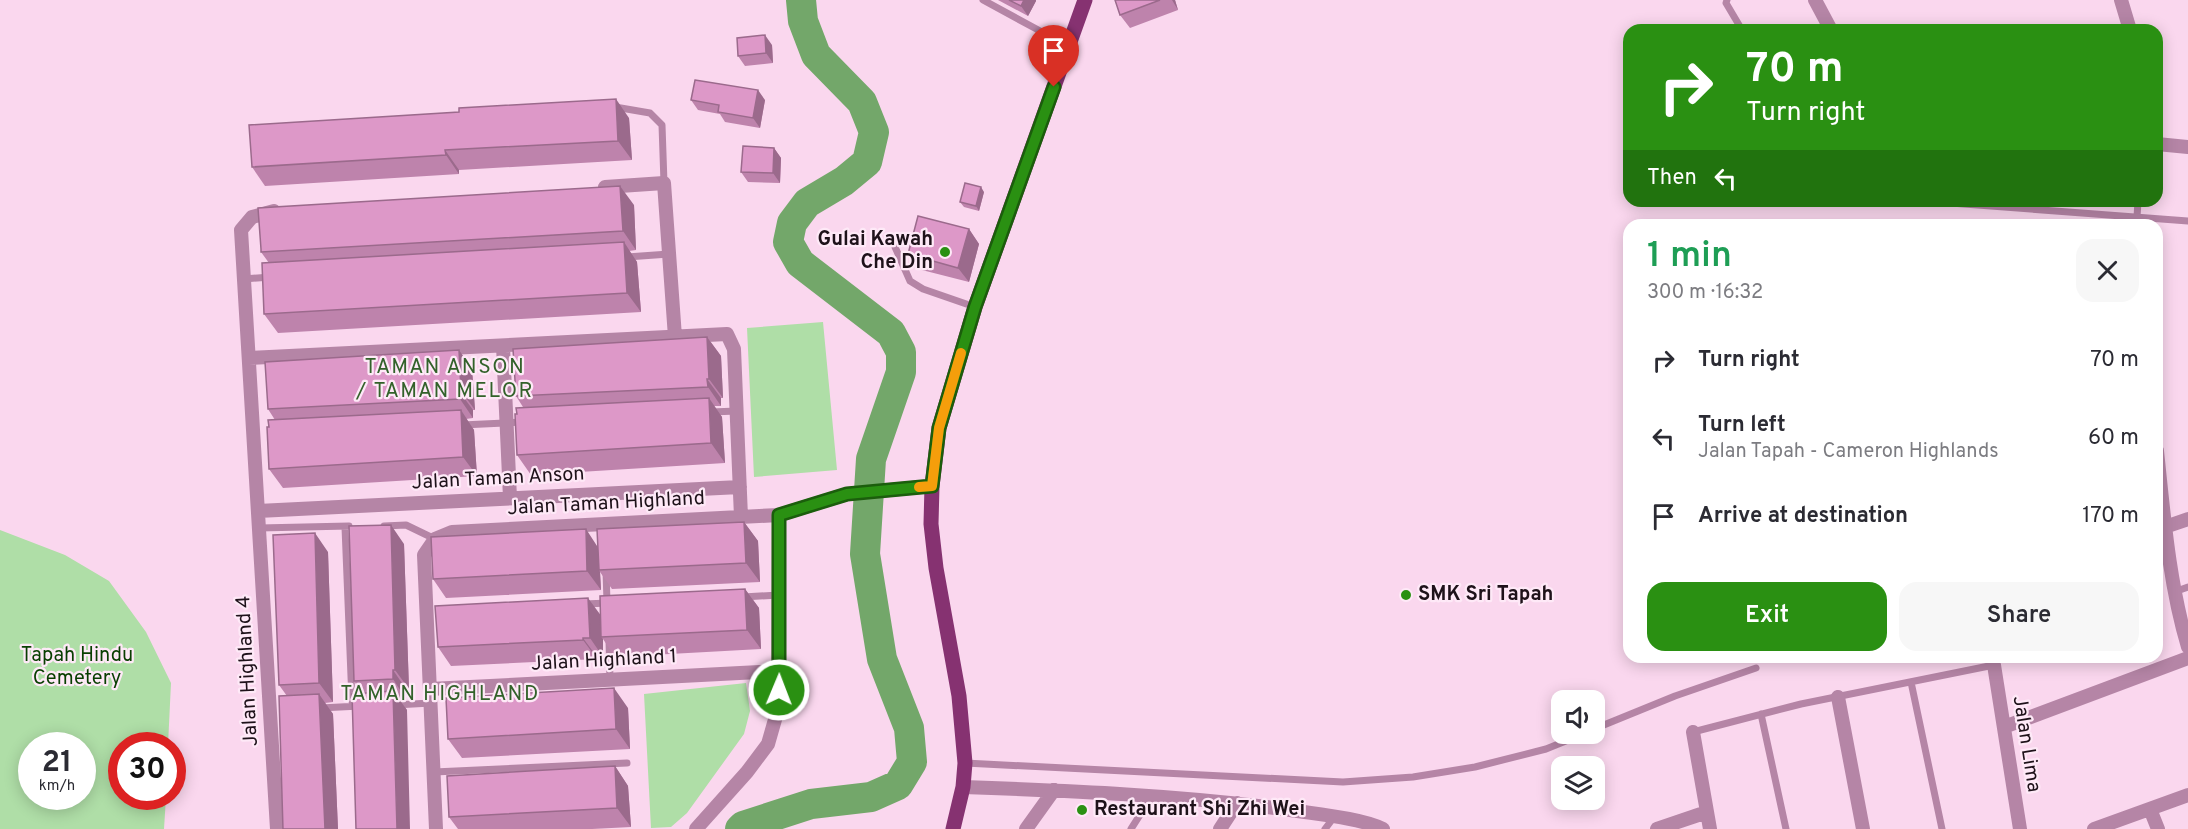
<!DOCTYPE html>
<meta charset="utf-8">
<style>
body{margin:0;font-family:Overpass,sans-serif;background:#f7f7f7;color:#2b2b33;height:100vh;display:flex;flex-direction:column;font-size:22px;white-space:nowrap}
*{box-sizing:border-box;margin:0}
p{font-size:20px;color:#7c7c81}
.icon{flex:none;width:33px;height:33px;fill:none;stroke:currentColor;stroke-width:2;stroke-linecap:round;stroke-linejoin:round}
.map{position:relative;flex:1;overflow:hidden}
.drawer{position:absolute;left:1623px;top:219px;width:540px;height:444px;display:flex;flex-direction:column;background:#fff;border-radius:18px;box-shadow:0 3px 15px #0003}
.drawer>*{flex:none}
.guide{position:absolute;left:1623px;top:24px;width:540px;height:183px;border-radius:18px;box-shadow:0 3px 15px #0003;background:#2a9012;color:#fff;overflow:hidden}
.controls{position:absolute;left:1551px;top:690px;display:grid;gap:12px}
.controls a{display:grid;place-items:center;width:54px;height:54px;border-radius:12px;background:#fff;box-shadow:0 3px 15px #0003;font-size:30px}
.speed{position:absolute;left:18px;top:732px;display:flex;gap:12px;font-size:30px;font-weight:700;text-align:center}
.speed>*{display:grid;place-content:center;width:78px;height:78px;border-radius:50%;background:#fff;box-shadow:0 3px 15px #0003;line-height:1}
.speed small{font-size:15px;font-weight:400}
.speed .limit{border:9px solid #d22;background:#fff;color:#111}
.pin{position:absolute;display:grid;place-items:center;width:51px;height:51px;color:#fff;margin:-62px -26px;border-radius:50% 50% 50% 0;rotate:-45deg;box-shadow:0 0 6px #0007}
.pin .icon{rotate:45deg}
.me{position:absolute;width:66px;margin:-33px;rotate:1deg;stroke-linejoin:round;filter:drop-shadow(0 0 4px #0008)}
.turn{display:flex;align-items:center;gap:21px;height:126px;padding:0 24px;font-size:27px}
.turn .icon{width:78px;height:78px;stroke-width:2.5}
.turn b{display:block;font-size:42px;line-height:51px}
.then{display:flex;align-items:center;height:57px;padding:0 24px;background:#0003;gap:12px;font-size:22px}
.round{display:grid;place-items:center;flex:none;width:63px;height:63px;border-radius:18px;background:#f7f7f7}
.headline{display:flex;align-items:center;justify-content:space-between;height:102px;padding:0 24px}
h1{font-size:36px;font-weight:600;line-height:45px;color:#1e9e55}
.primary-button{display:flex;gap:12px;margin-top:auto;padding:12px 24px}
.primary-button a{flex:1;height:69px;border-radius:18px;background:#2a9012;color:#fff;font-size:24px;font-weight:600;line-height:69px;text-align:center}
.primary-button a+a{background:#f7f7f7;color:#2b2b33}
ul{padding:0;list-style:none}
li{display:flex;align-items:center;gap:18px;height:78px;padding:0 24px}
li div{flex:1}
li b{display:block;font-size:22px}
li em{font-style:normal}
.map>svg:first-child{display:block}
.green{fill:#afdea7;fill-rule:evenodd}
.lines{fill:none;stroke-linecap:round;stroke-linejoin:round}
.river{stroke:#73a76a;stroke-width:30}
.lane{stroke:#b585a6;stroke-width:7}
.street{stroke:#b585a6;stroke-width:14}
.primary{stroke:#863271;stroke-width:15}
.wall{fill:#be83ac}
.shaded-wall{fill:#9b6a8c}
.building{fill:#dd98c8;stroke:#9b6a8c;stroke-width:1.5}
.route-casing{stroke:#1b5e0c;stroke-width:15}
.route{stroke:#2a9012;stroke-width:10}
.slow{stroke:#f59e0b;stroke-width:10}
.poi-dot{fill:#2a9012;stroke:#fee9f7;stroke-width:2}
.labels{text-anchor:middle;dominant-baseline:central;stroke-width:4.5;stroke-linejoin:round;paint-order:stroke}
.poi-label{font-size:20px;font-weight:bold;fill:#1e121a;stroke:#fee9f7;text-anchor:start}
.street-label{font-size:20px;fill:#1e121a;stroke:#fee9f7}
.park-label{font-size:20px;fill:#083f00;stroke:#fee9f7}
.neighbourhood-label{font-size:21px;letter-spacing:1.5px;fill:#32622a;stroke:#fee9f7}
</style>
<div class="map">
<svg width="2188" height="829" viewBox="0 0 2188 829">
<rect width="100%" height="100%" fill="#fad7ee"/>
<!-- green -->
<path class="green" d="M823,322L837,470L754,477L747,328Z
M0,530L65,555L109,581L146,632L171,683L168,745L122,746V796L166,797L164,829H0ZM32,746H82V796H32Z
M746,683L750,711L744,734L687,813L671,827L651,828L644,694Z"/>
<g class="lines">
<!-- river -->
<path class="river" d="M740,829L743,826L811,804L871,797L898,785L912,762L909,728L882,659L865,554L871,459L901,372V352L891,333L800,263L788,242L792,223L807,203L844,181L867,162L874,132L862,102L816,55L803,21L801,0"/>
<!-- lane -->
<path class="lane" d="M983,0L1042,32L1069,43
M1727,0L1726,3L1742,30
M615,107L650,113L662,125L664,183
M1924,201L2188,221
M2137,217L2138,201
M895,247L910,281L923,289L975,307
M627,257L669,254
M244,279L271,277
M711,412L737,411
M462,425L523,422
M384,526L406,525L435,539
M345,527L352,701
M259,528L349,526
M606,571L607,602
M2174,592L2188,587
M743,597L779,595
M584,604L609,603
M609,640L610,680
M1911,682L1942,829
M395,705L431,703
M320,708L360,706
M1761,714L1786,829
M1594,729L1675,696L1756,668
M1693,732L1801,704L1994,665
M965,763L1343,782L1413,777L1475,767L1546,749L1583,734
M434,772L627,763
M1131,829L1152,796
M1325,829L1334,817"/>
<!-- street -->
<path class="street" d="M1815,0L1831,30
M2121,0L2130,30
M2157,144L2188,147
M605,187L664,183L675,337
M274,211L252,217L241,230L277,829
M503,346L510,498
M249,358L727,334L734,349L741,517
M2157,451C2164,517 2169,583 2188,647
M258,511L740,487
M2165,527L2188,519
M1994,665L2020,829
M430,689L780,671
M1838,697L1863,829
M2004,727L2188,658
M1693,732L1710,829
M963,787C1072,791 1181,795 1290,810C1315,814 1361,818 1383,829
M2150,809L2158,829
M436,829L424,555L435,539L452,532L779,515L847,494L932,486
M696,829L747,772L768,744L778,709L779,515
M1026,829L1054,790
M1220,829L1237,803
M1657,829L1707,812
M2094,829L2188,795"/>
<!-- primary -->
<path class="primary" d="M953,829L963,787L965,763L959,696L936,568L931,524L932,486L939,428L975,307L1085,0"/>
</g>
<!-- wall -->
<path class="wall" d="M998,0H1036V1L1028,16Z
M1115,0H1175L1178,10L1130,28L1120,15Z
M772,45L773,63L745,66L738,56Z
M691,100H765L760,128L725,122L720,114L698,110Z
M459,112L629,118L632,160L459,170V174L265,186L252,167Z
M774,148L781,158L780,183L748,182L741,172Z
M984,192L979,211L964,207L960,202Z
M634,205L636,250L629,251L637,262L641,312L278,333L264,314L269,263L261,252Z
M969,229L979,244L969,282L918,269L908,254Z
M707,337L721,356L723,398H721V406H714L722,417L725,463L531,475L517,455V414L523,407L516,396Z
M472,369L475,410H473V418L466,419L474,430L477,476L283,488L269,469L275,420L268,409Z
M744,522L758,541L760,582L612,589L600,572L601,590L446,598L433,579L598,546Z
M404,544L409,689H406V699H399L407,710L362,693L354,681Z
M328,552L333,702L325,703L333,714L338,829H283L287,696L279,685Z
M745,589L759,608L761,649L615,657L603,639V657H597V659L451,666L438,647Z
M628,708L630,749L462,758L448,739Z
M615,766L628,786L631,827L592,829H458L449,817Z"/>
<!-- shaded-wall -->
<path class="shaded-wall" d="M1024,0H1036V1L1028,16L1021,6Z
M1172,0H1175L1178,10Z
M765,35L772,45L773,63L766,53Z
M758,90L765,100L760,128L753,118Z
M616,99L629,118L632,160L618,141Z
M774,148L781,158L780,183L773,173Z
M445,150L459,170V174L446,155Z
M620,186L634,205L636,250L623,231Z
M981,187L984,192L979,211L976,206Z
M969,229L979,244L969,282L958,268Z
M624,242L637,262L641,312L627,293Z
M707,337L721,356L723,398L709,379Z
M459,350L472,369L475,410L461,391Z
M707,379L721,398V406L708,387Z
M459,391L473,410V418L460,399Z
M709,398L722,417L725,463L711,443Z
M461,410L474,430L477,476L463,457Z
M744,522L758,541L760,582L746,563Z
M391,525L404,544L409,689L395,670Z
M586,529L599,549V570L600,572L601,590L587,571Z
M315,533L328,552L333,702L319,683Z
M745,589L759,608L761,649L747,630Z
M588,598L602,617L601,637L603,639V657L590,638Z
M583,638L597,657V659L583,640Z
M393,670L406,689V699L393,679Z
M614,688L628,708L630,749L616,729Z
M393,691L407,710L410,829H397Z
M319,694L333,714L338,829H325Z
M615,766L628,786L631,827L617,808Z"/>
<!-- building -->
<path class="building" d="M1009,0H1024L1021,6Z
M1115,0H1160L1120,15Z
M765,35L766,53L738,56L737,38Z
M695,80L758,90L753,118L718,112L719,105L691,100Z
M616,99L618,141L445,150L446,155L252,167L249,125L459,112V108Z
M743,146L774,148L773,173L741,172Z
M965,183L981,187L976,206L960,202Z
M620,186L623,231L261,252V249L258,208Z
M918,216L969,229L958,268L908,254Z
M624,242L627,293L264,314L262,263Z
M707,337L709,379H707L708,387L516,396L513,349Z
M459,350L461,391H459L460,399L268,409L265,362Z
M709,398L711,443L517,455L515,414H517L516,408Z
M461,410L463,457L269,469L267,427H269L268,420Z
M744,522L746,563L599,570L597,529Z
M391,525L395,670H393V679L354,681L349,526Z
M586,529L587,571L433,579L431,537Z
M315,533L319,683L279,685L273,535Z
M745,589L747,630L601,637L600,596Z
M588,598L590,638H583V640L438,647L435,606Z
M614,688L616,729L448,739L446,698Z
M393,691L397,829H356L352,694Z
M319,694L325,829H283L279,696Z
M615,766L617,808L449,817L447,776Z"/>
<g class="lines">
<defs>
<path id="route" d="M779,690V515L847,494L932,486L939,428L975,307L1054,87"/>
</defs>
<!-- route casing -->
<use href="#route" class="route-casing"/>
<!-- route -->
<use href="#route" class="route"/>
<!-- slow -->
<path class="slow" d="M919,487L932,486L939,428L961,353"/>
</g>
<!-- markers -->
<g class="poi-dot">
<circle cx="945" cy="252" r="6"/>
<circle cx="1406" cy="595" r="6"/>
<circle cx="1082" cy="810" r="6"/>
</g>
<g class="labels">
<!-- poi labels -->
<g class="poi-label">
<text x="933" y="240" text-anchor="end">Gulai Kawah<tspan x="933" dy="23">Che Din</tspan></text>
<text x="1418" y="595">SMK Sri Tapah</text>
<text x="1094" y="810">Restaurant Shi Zhi Wei</text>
</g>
<!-- street labels -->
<g class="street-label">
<text transform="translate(498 479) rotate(-3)">Jalan Taman Anson</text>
<text transform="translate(606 504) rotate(-3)">Jalan Taman Highland</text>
<text transform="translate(604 661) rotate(-3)">Jalan Highland 1</text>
<text transform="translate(248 671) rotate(-93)">Jalan Highland 4</text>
<text transform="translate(2026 744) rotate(81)">Jalan Lima</text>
</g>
<!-- park labels -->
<g class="park-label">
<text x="77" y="656">Tapah Hindu<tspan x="77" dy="23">Cemetery</tspan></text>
</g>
<!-- neighbourhood labels -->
<g class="neighbourhood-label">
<text x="445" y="367">TAMAN ANSON<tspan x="445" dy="24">/ TAMAN MELOR</tspan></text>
<text x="440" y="694">TAMAN HIGHLAND</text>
</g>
</g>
</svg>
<div class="controls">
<a><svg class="icon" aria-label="sound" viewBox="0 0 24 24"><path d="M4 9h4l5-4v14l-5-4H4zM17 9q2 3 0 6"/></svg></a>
<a><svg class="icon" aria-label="layers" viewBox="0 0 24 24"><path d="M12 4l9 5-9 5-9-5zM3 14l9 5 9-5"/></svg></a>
</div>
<div class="speed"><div>21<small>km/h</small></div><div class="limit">30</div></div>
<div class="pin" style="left:1054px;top:87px;background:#d93025"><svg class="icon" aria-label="arrive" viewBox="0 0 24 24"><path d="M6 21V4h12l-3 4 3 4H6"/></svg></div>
<svg class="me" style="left:779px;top:690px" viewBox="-20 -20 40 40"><circle r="17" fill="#2a9012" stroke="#fff" stroke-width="3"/><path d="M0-11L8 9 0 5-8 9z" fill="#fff"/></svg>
<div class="guide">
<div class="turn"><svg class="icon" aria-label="right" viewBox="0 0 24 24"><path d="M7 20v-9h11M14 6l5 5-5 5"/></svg><div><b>70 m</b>Turn right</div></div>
<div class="then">Then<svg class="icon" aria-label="left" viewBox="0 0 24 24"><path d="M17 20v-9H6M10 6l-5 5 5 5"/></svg></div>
</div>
<section class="drawer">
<div class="headline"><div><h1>1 min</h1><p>300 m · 16:32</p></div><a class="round"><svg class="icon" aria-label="close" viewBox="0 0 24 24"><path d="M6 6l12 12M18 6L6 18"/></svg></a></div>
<ul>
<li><svg class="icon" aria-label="right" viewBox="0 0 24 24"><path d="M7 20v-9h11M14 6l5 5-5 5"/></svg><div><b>Turn right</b></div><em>70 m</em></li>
<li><svg class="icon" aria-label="left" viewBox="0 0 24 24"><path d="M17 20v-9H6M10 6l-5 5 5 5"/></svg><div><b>Turn left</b><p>Jalan Tapah - Cameron Highlands</p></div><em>60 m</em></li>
<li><svg class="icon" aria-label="arrive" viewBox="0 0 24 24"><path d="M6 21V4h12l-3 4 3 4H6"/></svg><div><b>Arrive at destination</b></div><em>170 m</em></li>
</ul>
<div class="primary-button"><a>Exit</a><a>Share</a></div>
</section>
</div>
